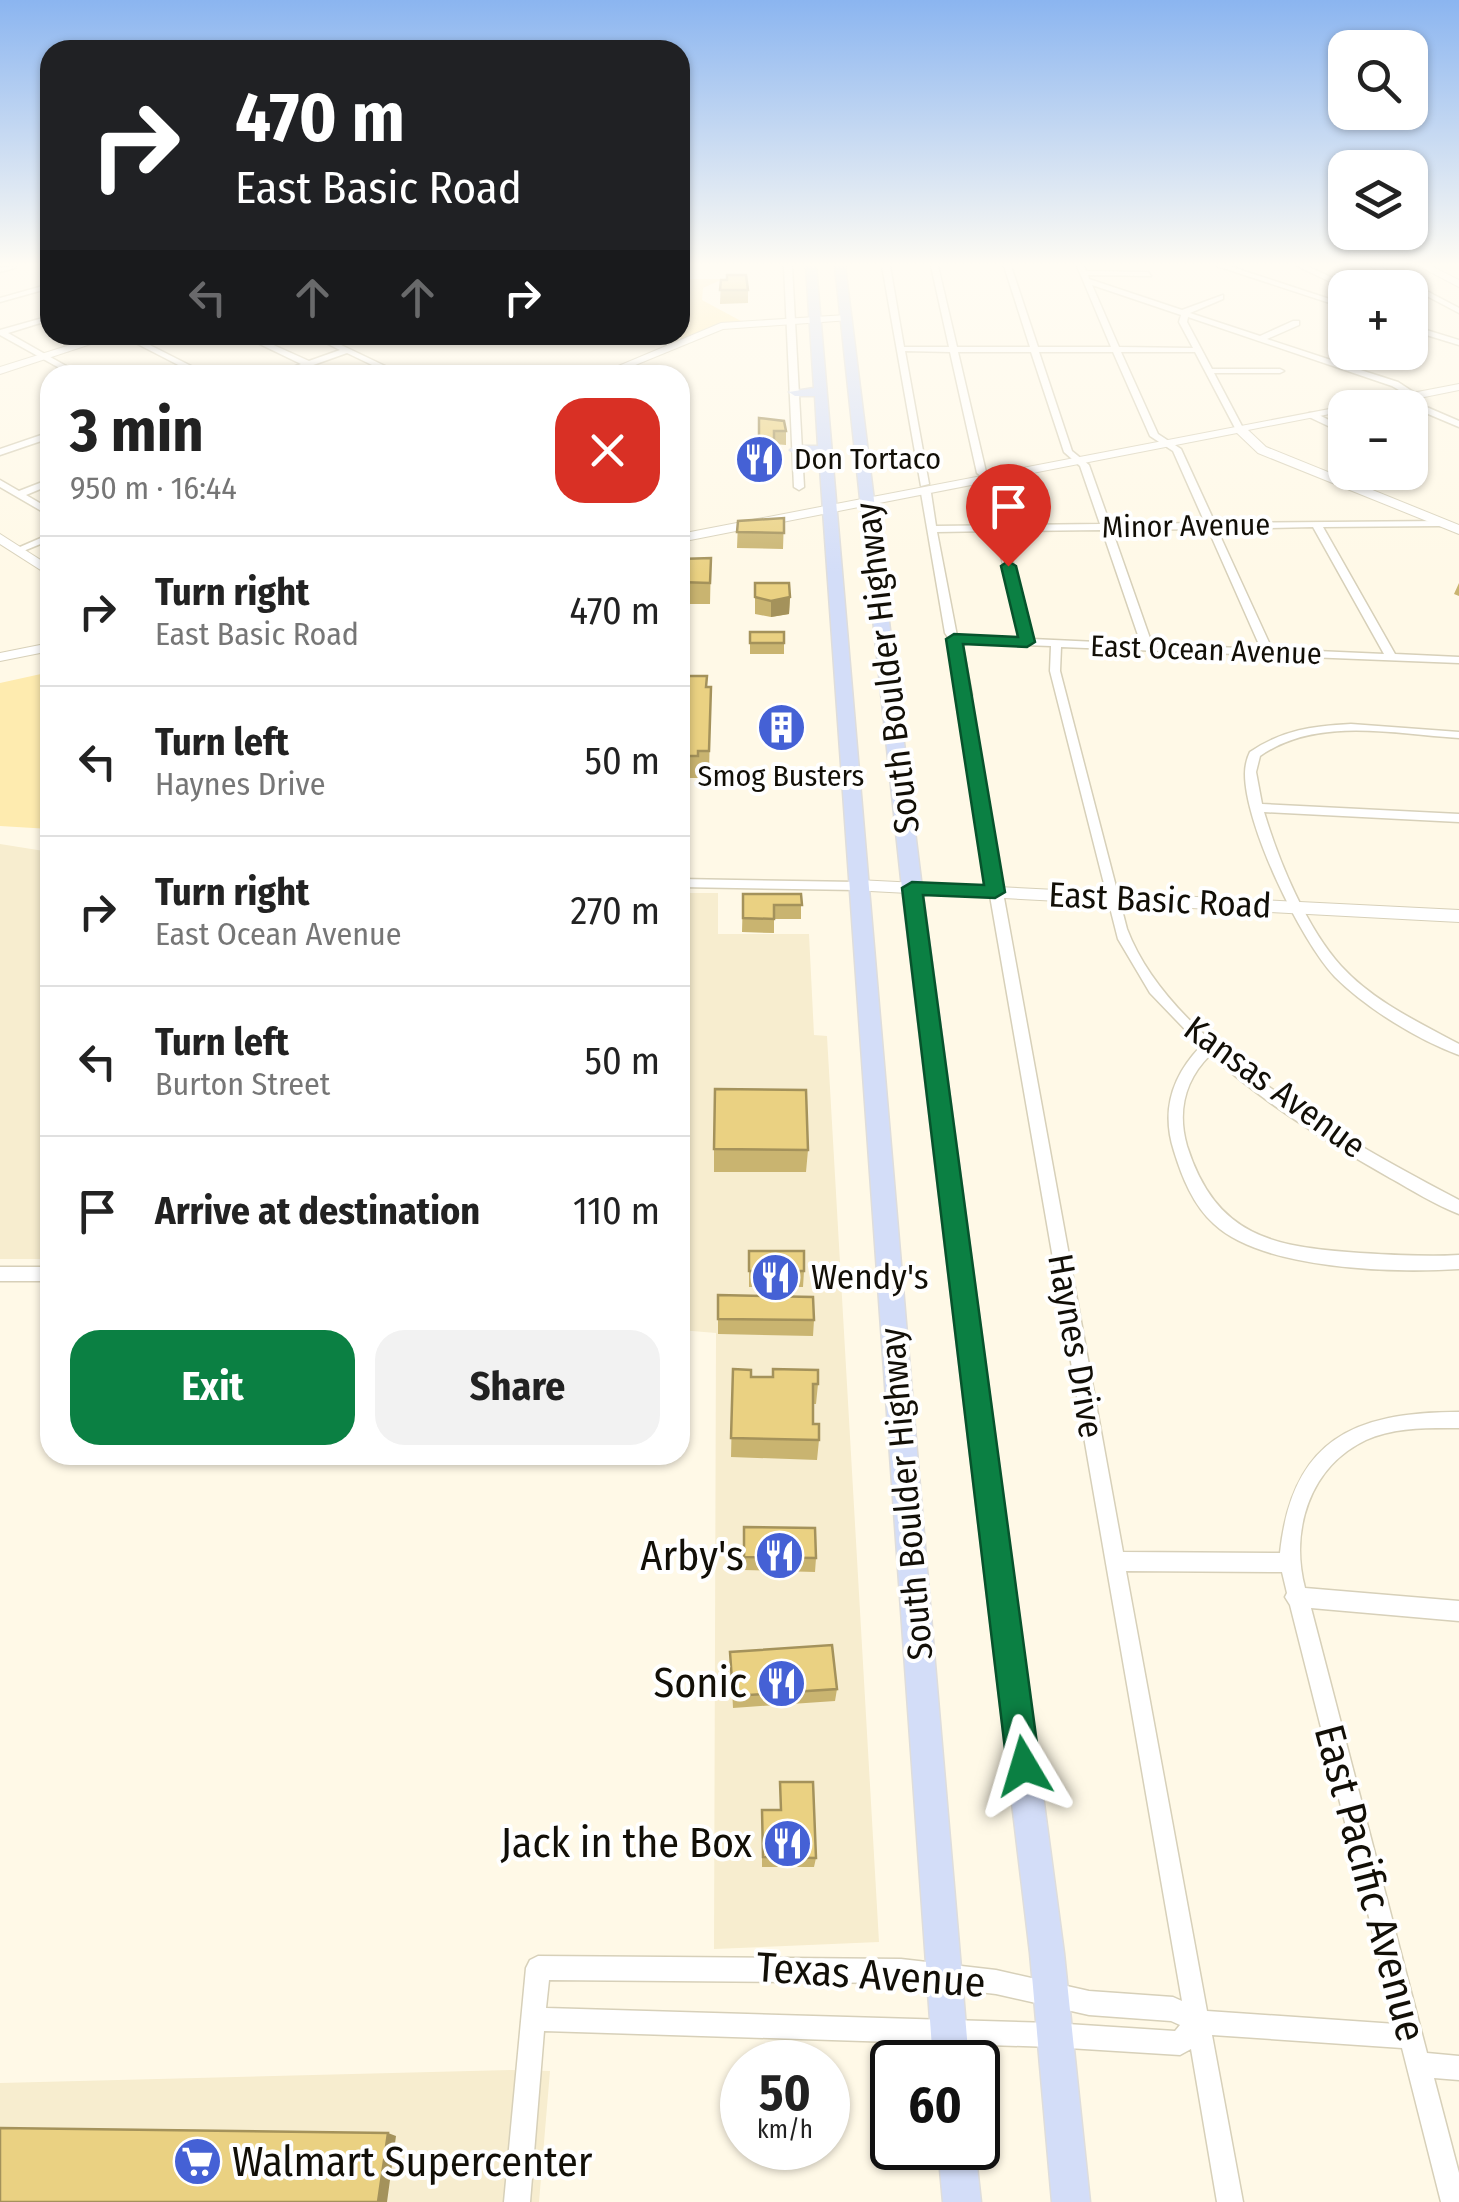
<!DOCTYPE html>
<meta charset="utf-8">
<style>
body{margin:0;font-family:"Fira Sans Condensed",sans-serif;background:#f2f2f2;color:#222;height:100vh;display:flex;flex-direction:column;font-size:38px;white-space:nowrap}
*{box-sizing:border-box;margin:0}
p{font-size:32px;color:#767676}
.icon{flex:none;width:55px;height:55px;fill:none;stroke:currentColor;stroke-width:2;stroke-linecap:round;stroke-linejoin:round}
.map{position:relative;flex:1;overflow:hidden}
.side{position:absolute;left:40px;top:365px;width:650px;height:1100px;display:flex;flex-direction:column;background:#fff;border-radius:30px;box-shadow:0 2px 8px #0004}
.side>*{flex:none}
.banner{position:absolute;left:40px;top:40px;width:650px;height:305px;border-radius:30px;box-shadow:0 2px 8px #0004;background:#202124;color:#fff;overflow:hidden}
.controls{position:absolute;left:1328px;top:30px;display:grid;gap:20px}
.controls a{display:grid;place-items:center;width:100px;height:100px;border-radius:20px;background:#fff;box-shadow:0 2px 8px #0004;font-size:50px}
.speed{position:absolute;left:720px;top:2040px;display:flex;gap:20px;font-size:50px;font-weight:700;text-align:center}
.speed>*{display:grid;place-content:center;width:130px;height:130px;border-radius:50%;background:#fff;box-shadow:0 2px 8px #0004;line-height:1}
.speed small{font-size:25px;font-weight:400}
.speed .limit{border:5px solid #111;border-radius:15px;background:#fff;color:#111}
.pin{position:absolute;display:grid;place-items:center;width:85px;height:85px;color:#fff;margin:-102px -42px;border-radius:50% 50% 50% 0;rotate:-45deg;box-shadow:0 0 10px #0007}
.pin .icon{rotate:45deg}
.me{position:absolute;width:110px;margin:-55px;rotate:353deg;stroke-linejoin:round;filter:drop-shadow(0 0 8px #0008)}
.turn{display:flex;align-items:center;gap:35px;height:210px;padding:0 30px;font-size:45px}
.turn .icon{width:130px;height:130px;stroke-width:2.5}
.turn b{display:block;font-size:70px;line-height:85px}
.lanes{display:flex;align-items:center;height:95px;padding:0 30px;background:#0003;justify-content:center;gap:50px;direction:ltr}
.lanes .off{opacity:.35}
.round{display:grid;place-items:center;flex:none;width:105px;height:105px;border-radius:30px;background:#f2f2f2}
.summary{display:flex;align-items:center;justify-content:space-between;height:170px;padding:0 30px}
h1{font-size:60px;font-weight:700;line-height:75px}
.action{display:flex;gap:20px;margin-top:auto;padding:20px 30px}
.action a{flex:1;height:115px;border-radius:30px;background:#0b8043;color:#fff;font-size:40px;font-weight:700;line-height:115px;text-align:center}
.action a+a{background:#f2f2f2;color:#222}
ul{padding:0;list-style:none}
li{display:flex;align-items:center;gap:30px;height:150px;padding:0 30px;border-top:2px solid #e0e0e0}
li div{flex:1}
li b{display:block;font-size:38px}
li em{font-style:normal}
.map>svg:first-child{display:block}
.built{fill:#f7edcf}
.green{fill:#feebaf}
.lines{fill:none;stroke-linecap:round;stroke-linejoin:round}
.street-casing{stroke:#d7d0b9;stroke-width:3}
.secondary-casing{stroke:#d7d0b9;stroke-width:2}
.primary-casing{stroke:#dedddc;stroke-width:3}
.street{fill:#fff;fill-rule:evenodd}
.secondary{fill:#fff;fill-rule:evenodd}
.primary{fill:#d3ddf8;fill-rule:evenodd}
.wall{fill:#c9b470}
.shaded-wall{fill:#a4925b}
.building{fill:#ead182;stroke:#a4925b;stroke-width:2.5}
.route{fill:#0b8043;stroke:#07532c;stroke-width:2.5}
.labels{text-anchor:middle;dominant-baseline:central;stroke-width:8;stroke-linejoin:round;paint-order:stroke}
.far-poi-label{font-size:30px;fill:#120f07;stroke:#fff;text-anchor:start}
.far-street-label{font-size:30px;fill:#120f07;stroke:#fff}
.street-label{font-size:35px;fill:#120f07;stroke:#fff}
.poi-label{font-size:35px;fill:#120f07;stroke:#fff;text-anchor:start}
.near-poi-label{font-size:42px;fill:#120f07;stroke:#fff;text-anchor:end}
.near-street-label{font-size:42px;fill:#120f07;stroke:#fff}
</style>
<div class="map">
<svg width="1459" height="2202" viewBox="0 0 1459 2202">
<rect width="100%" height="100%" fill="#fff9e7"/>
<!-- built -->
<path class="built" d="M0,844L50,852V1259H0Z
M680,893H718V934H809L814,1035L827,1036L879,1942L714,1949L716,1333L680,1330Z
M511,2070L550,2071L539,2202H0V2083Z"/>
<!-- green -->
<path class="green" d="M680,279H723L703,288L702,300L741,321L671,346L648,335H680Z
M50,672V829L0,826V683Z"/>
<g class="lines">
<defs>
<path id="street" d="M15,266V268L0,272V268Z
M784,266H792L804,487L799,490L794,487Z
M882,266H890L904,347H949L931,266H938L957,347H1030L1004,266H1011L1038,347H1111L1077,266H1084L1086,271L1148,272L1151,276L1088,275L1089,279L1182,310L1223,295V299L1190,313L1260,336L1293,321H1299V325L1267,339L1343,364L1365,352H1376L1351,367L1398,382L1418,395L1411,397L1392,386L1188,317L1187,322L1212,369H1280L1284,371L1280,373H1214L1243,428L1239,431L1235,428L1195,352H1121L1158,434L1181,449L1215,523L1443,521V525L1440,526L1323,527L1395,654L1459,657V663L1061,647L1060,671L1127,929C1171,1046 1353,1144 1459,1200V1214C1435,1205 1412,1190 1390,1178C1327,1142 1264,1103 1210,1055C1185,1080 1177,1111 1187,1146C1216,1237 1273,1247 1360,1253C1393,1255 1426,1257 1459,1255V1269C1394,1273 1263,1270 1214,1224C1193,1205 1182,1177 1174,1151C1161,1111 1172,1076 1201,1046L1150,993L1118,939L1050,671L1051,646L962,643L972,695L968,700L1123,1552L1280,1553C1292,1440 1353,1412 1459,1412V1428C1428,1428 1394,1427 1366,1440C1309,1467 1290,1531 1305,1588L1459,1601V1621L1311,1608L1427,2053L1459,2056V2080L1434,2078L1459,2173V2202H1441L1402,2048L1212,2035L1243,2202H1217L1191,2049L1180,2055L1052,2047L544,2031L530,2202H504L526,1968L530,1960L538,1956L901,1959L996,1970L1089,1991L1173,1997L1182,2001L956,700L960,695L953,645L945,633L921,493L926,490L931,493L936,526L1100,524L1080,466L1064,452L1031,352H958L986,472L995,480L990,483L977,473L950,352L905,351L929,484L921,486ZM1092,285L1181,315L1179,322L1193,348L1119,347ZM1039,352H1113L1150,436L1173,451L1205,523L1110,524L1089,465L1072,451ZM1313,527L1384,654L1272,649L1217,529ZM1208,529L1261,649L1152,644L1112,530ZM1102,530L1141,644L1032,639L1005,531ZM995,531L1021,639L957,636L937,532ZM1126,1571L1282,1572L1287,1593L1285,1597L1290,1605L1396,2024L1207,2011ZM549,1980L901,1983L996,1994L1089,2015L1171,2021L1180,2025L1175,2031L1052,2023L546,2008Z
M1217,266H1229L1345,304V308Z
M1297,266H1307L1350,286L1343,288Z
M1370,266H1379L1459,308V313Z
M50,284V288L0,302V298Z
M50,316V320L8,333L82,375H72L0,335V330Z
M1410,325L1459,340V345L1410,330Z
M120,335H130L199,370L192,372Z
M241,335H251L309,361L340,350L310,335H320L404,375H393L347,353L285,375H273L301,364Z
M1395,396H1401L1459,421V427L1395,400Z
M1309,413H1315L1345,428V434L1309,417Z
M50,432V438L0,455V449Z
M1410,454L1419,459L1415,462L1410,460Z
M50,479V485L26,495L50,509V516L0,487V480L19,491Z
M50,534V540L21,552L13,550Z
M1351,724L1459,732V738C1393,734 1317,716 1260,756L1256,772L1262,804L1459,814V822L1264,812C1279,862 1306,927 1341,966C1373,1001 1418,1022 1459,1044V1055C1418,1040 1366,1008 1335,977C1300,940 1245,825 1245,774C1245,766 1247,758 1250,752C1282,730 1313,726 1351,724Z
M680,879L857,882L863,886L857,890L680,887Z
M0,1267H50V1281H0Z"/>
<path id="secondary" d="M1419,266H1431L1459,280V287Z
M846,315L850,320L723,329L611,375H597L721,323Z
M102,335H118L0,374V367Z
M1459,384V390L1370,408H1345V411L1248,430L1266,447L1459,525V534L1258,453L1237,433L680,542V534Z
M0,534L50,566V576L0,544Z
M50,643V651L0,661V653Z
M857,880L1459,910V922L851,890L848,886Z"/>
<path id="primary" d="M806,266H816L969,2062H933L819,454H797L790,450L797,446H818L815,396H795L789,392L814,388Z
M835,266H845L922,888L1064,1953L1090,2202H1052L1030,1953L902,888Z
M938,2148H975L981,2202H943Z"/>
</defs>
<!-- street casing -->
<use href="#street" class="street-casing"/>
<!-- secondary casing -->
<use href="#secondary" class="secondary-casing"/>
<!-- primary casing -->
<use href="#primary" class="primary-casing"/>
<!-- street -->
<use href="#street" class="street"/>
<!-- secondary -->
<use href="#secondary" class="secondary"/>
<!-- primary -->
<use href="#primary" class="primary"/>
</g>
<!-- wall -->
<path class="wall" d="M721,280H727L748,290V303L720,304Z
M759,418L786,431V445L774,444V463H759Z
M784,518L783,549L737,548L738,521Z
M711,558L710,604H680V559Z
M755,583L790,597L789,614L771,617L755,614Z
M1459,583V596L1454,594Z
M750,632H784V654H750Z
M680,676L707,687H711L709,773H699V778H680Z
M743,894H801V919H774V933L742,932Z
M714,1149L808,1150L806,1172H714Z
M749,1251L804,1271L803,1287H749Z
M718,1295L814,1320L813,1336L718,1334Z
M733,1369L751,1377L818,1384L816,1404H813V1424L819,1440L817,1460L731,1457Z
M744,1527L816,1558L815,1572L744,1570Z
M730,1652L837,1689L835,1701L733,1708Z
M780,1782L816,1858L814,1867H762V1810H780Z"/>
<!-- shaded-wall -->
<path class="shaded-wall" d="M790,597L789,614L771,617V601Z
M388,2133L396,2136L387,2202H378Z"/>
<!-- building -->
<path class="building" d="M727,275H746L748,290H720L721,280H727Z
M759,418L784,421L786,431H774V450H759Z
M784,518V533L737,532L738,521Z
M711,558L710,583L680,582V559Z
M755,583H789L790,597L771,601L755,597Z
M750,632H784V643H750Z
M680,676H707L706,687H711L709,751H698V756H680Z
M743,894H801L802,905H774V919L743,918Z
M715,1089L806,1090L808,1150L714,1149Z
M749,1251H804V1271H749Z
M718,1295L813,1297L814,1320L718,1319Z
M733,1369L751,1370V1377H773V1369L818,1370V1384H813V1424H819V1440L731,1438Z
M744,1527L815,1528L816,1558L744,1557Z
M832,1645L837,1689L733,1696L730,1652Z
M780,1782H813L816,1858L763,1857L762,1810H781Z
M0,2128L388,2133L378,2202H0Z"/>
<!-- sky -->
<linearGradient id="sky" x2="0" y2="1"><stop stop-color="#8bb5f0"/><stop offset="0.46" stop-color="#fffcf4"/><stop offset="1" stop-color="#fffcf4" stop-opacity="0"/></linearGradient>
<rect width="1459" height="575" fill="url(#sky)"/>
<!-- route -->
<path class="route" d="M1008,561L1016,566L1035,642L1027,647L963,644L1005,892L995,898L923,895L1040,1766L1035,1778L1024,1782L1012,1778L1007,1766L902,888L912,882L984,885L946,639L954,634L1018,637L1001,566Z"/>
<!-- icons -->
<defs>
<symbol id="restaurant-disc" viewBox="-11 -11 22 22"><circle r="9.5" fill="#4561d5" stroke="#fff"/><path d="M-5-6h1v4h1v-4h1v4h1v-4h1v5L-1.5 .5V6h-2V.5L-5-1ZM5-6V6H3V1.5H1.5Q1.5-4 5-6Z" fill="#fff"/></symbol>
<symbol id="building-disc" viewBox="-11 -11 22 22"><circle r="9.5" fill="#4561d5" stroke="#fff"/><path d="M-4-6H4V6H1V3H-1V6H-4ZM-2.5-4.3h1.7v1.8h-1.7ZM.8-4.3h1.7v1.8H.8ZM-2.5-1h1.7V.8h-1.7ZM.8-1h1.7V.8H.8Z" fill="#fff"/></symbol>
<symbol id="supermarket-disc" viewBox="-11 -11 22 22"><circle r="9.5" fill="#4561d5" stroke="#fff"/><path d="M-6-5.5h2.5l.6 2H6L4.5 2H-2.5L-4.4-4H-6ZM-1.5 3.2a1.3 1.3 0 1 0 .1 0ZM3 3.2a1.3 1.3 0 1 0 .1 0Z" fill="#fff"/></symbol>
</defs>
<g fill-rule="evenodd">
<use href="#restaurant-disc" x="732" y="432" width="55" height="55"/>
<use href="#building-disc" x="754" y="700" width="55" height="55"/>
<use href="#restaurant-disc" x="748" y="1250" width="55" height="55"/>
<use href="#restaurant-disc" x="752" y="1528" width="55" height="55"/>
<use href="#restaurant-disc" x="754" y="1656" width="55" height="55"/>
<use href="#restaurant-disc" x="760" y="1816" width="55" height="55"/>
<use href="#supermarket-disc" x="170" y="2134" width="55" height="55"/>
</g>
<g class="labels">
<!-- far-poi labels -->
<g class="far-poi-label">
<text x="794" y="459">Don Tortaco</text>
<text x="781" y="776" text-anchor="middle">Smog Busters</text>
</g>
<!-- far-street labels -->
<g class="far-street-label">
<text transform="translate(1186 526) rotate(-1)">Minor Avenue</text>
<text transform="translate(1206 650) rotate(2)">East Ocean Avenue</text>
</g>
<!-- street labels -->
<g class="street-label">
<text transform="translate(887 668) rotate(-97)">South Boulder Highway</text>
<text transform="translate(1160 900) rotate(3)">East Basic Road</text>
<text transform="translate(1275 1087) rotate(36)">Kansas Avenue</text>
<text transform="translate(1076 1346) rotate(80)">Haynes Drive</text>
<text transform="translate(906 1494) rotate(-95)">South Boulder Highway</text>
</g>
<!-- poi labels -->
<g class="poi-label">
<text x="811" y="1277">Wendy's</text>
</g>
<!-- near-poi labels -->
<g class="near-poi-label">
<text x="744" y="1556">Arby's</text>
<text x="747" y="1683">Sonic</text>
<text x="752" y="1843">Jack in the Box</text>
<text x="232" y="2162" text-anchor="start">Walmart Supercenter</text>
</g>
<!-- near-street labels -->
<g class="near-street-label">
<text transform="translate(1370 1883) rotate(75)">East Pacific Avenue</text>
<text transform="translate(871 1975) rotate(4)">Texas Avenue</text>
</g>
</g>
</svg>
<div class="controls">
<a><svg class="icon" aria-label="search" viewBox="0 0 24 24"><circle cx="10" cy="10" r="6"/><path d="M15 15l6 6"/></svg></a>
<a><svg class="icon" aria-label="layers" viewBox="0 0 24 24"><path d="M12 4l9 5-9 5-9-5zM3 14l9 5 9-5"/></svg></a>
<a>+</a>
<a>−</a>
</div>
<div class="speed"><div>50<small>km/h</small></div><div class="limit">60</div></div>
<div class="pin" style="left:1008px;top:566px;background:#d93025"><svg class="icon" aria-label="arrive" viewBox="0 0 24 24"><path d="M6 21V4h12l-3 4 3 4H6"/></svg></div>
<svg class="me" style="left:1024px;top:1766px" viewBox="-20 -20 40 40"><path d="M0-17L14 15 0 8-14 15z" fill="#0b8043" stroke="#fff" stroke-width="4"/></svg>
<div class="banner">
<div class="turn"><svg class="icon" aria-label="right" viewBox="0 0 24 24"><path d="M7 20v-9h11M14 6l5 5-5 5"/></svg><div><b>470 m</b>East Basic Road</div></div>
<div class="lanes"><svg class="icon off" aria-label="left" viewBox="0 0 24 24"><path d="M17 20v-9H6M10 6l-5 5 5 5"/></svg><svg class="icon off" aria-label="ahead" viewBox="0 0 24 24"><path d="M12 20V5M6 11l6-6 6 6"/></svg><svg class="icon off" aria-label="ahead" viewBox="0 0 24 24"><path d="M12 20V5M6 11l6-6 6 6"/></svg><svg class="icon" aria-label="right" viewBox="0 0 24 24"><path d="M7 20v-9h11M14 6l5 5-5 5"/></svg></div>
</div>
<section class="side">
<div class="summary"><div><h1>3 min</h1><p>950 m · 16:44</p></div><a class="round" style="background:#d93025;color:#fff"><svg class="icon" aria-label="close" viewBox="0 0 24 24"><path d="M6 6l12 12M18 6L6 18"/></svg></a></div>
<ul>
<li><svg class="icon" aria-label="right" viewBox="0 0 24 24"><path d="M7 20v-9h11M14 6l5 5-5 5"/></svg><div><b>Turn right</b><p>East Basic Road</p></div><em>470 m</em></li>
<li><svg class="icon" aria-label="left" viewBox="0 0 24 24"><path d="M17 20v-9H6M10 6l-5 5 5 5"/></svg><div><b>Turn left</b><p>Haynes Drive</p></div><em>50 m</em></li>
<li><svg class="icon" aria-label="right" viewBox="0 0 24 24"><path d="M7 20v-9h11M14 6l5 5-5 5"/></svg><div><b>Turn right</b><p>East Ocean Avenue</p></div><em>270 m</em></li>
<li><svg class="icon" aria-label="left" viewBox="0 0 24 24"><path d="M17 20v-9H6M10 6l-5 5 5 5"/></svg><div><b>Turn left</b><p>Burton Street</p></div><em>50 m</em></li>
<li><svg class="icon" aria-label="arrive" viewBox="0 0 24 24"><path d="M6 21V4h12l-3 4 3 4H6"/></svg><div><b>Arrive at destination</b></div><em>110 m</em></li>
</ul>
<div class="action"><a>Exit</a><a>Share</a></div>
</section>
</div>
